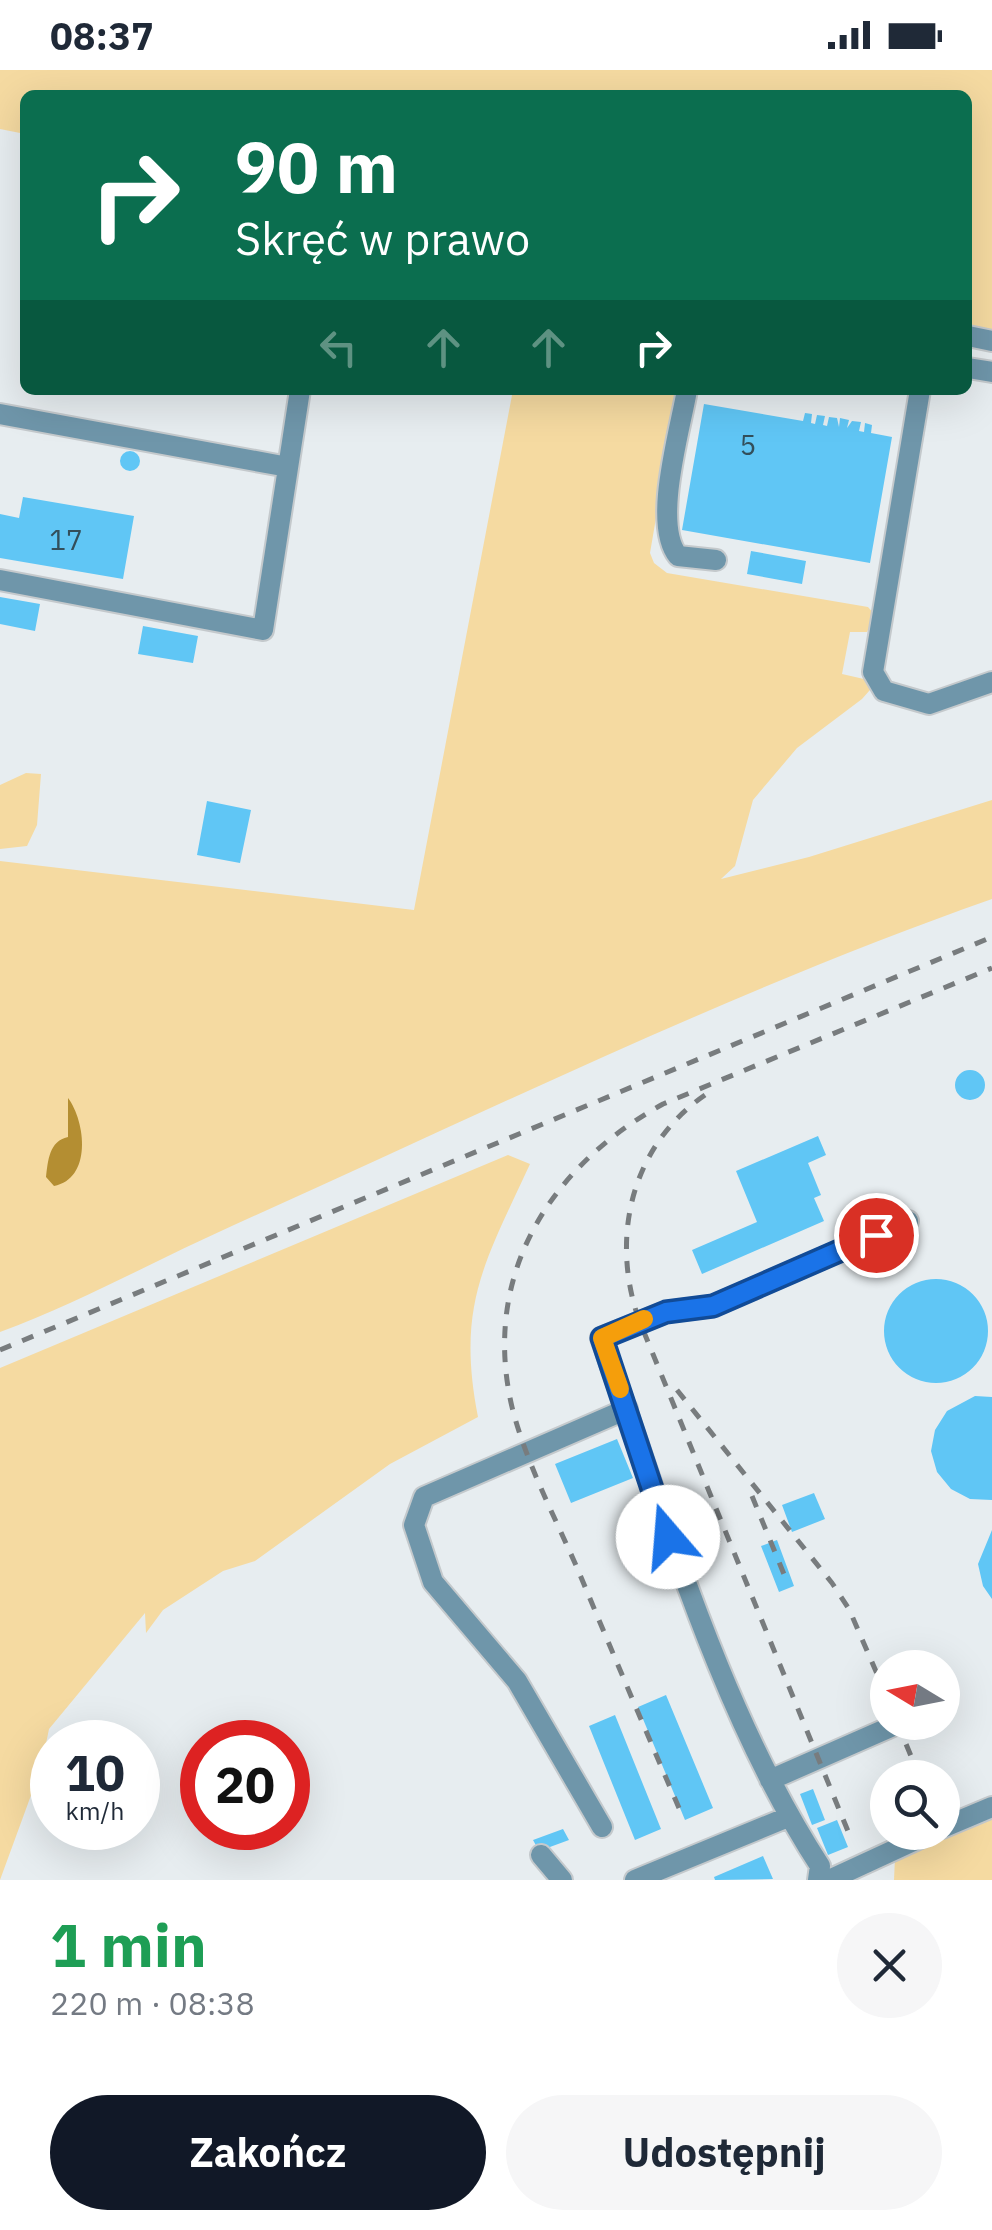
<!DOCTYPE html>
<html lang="pl">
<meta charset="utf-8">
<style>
body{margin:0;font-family:"IBM Plex Sans",sans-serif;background:#f6f6f7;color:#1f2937;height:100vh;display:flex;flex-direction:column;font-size:38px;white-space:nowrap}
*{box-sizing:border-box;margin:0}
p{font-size:32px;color:#747a83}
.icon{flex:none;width:55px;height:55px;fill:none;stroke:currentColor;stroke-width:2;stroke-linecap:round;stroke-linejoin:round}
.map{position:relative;height:1810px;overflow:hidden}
.panel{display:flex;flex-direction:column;background:#fff;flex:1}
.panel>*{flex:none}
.guide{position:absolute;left:20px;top:20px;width:952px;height:305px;border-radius:15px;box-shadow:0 10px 40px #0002;background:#0b6e4f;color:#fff;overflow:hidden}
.needle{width:65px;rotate:280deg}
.fabs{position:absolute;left:870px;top:1580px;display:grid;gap:20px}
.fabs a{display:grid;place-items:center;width:90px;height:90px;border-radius:50%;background:#fff;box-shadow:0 10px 40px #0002;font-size:50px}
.speed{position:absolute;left:30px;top:1650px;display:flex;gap:20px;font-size:50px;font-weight:700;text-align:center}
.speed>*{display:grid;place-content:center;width:130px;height:130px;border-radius:50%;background:#fff;box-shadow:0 10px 40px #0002;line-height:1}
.speed small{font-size:25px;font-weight:400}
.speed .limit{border:15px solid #d22;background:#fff;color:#111}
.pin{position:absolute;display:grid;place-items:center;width:85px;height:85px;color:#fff;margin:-42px;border:5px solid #fff;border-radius:50%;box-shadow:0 2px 10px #0007}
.me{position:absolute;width:110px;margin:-55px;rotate:342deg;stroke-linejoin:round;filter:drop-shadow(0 0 8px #0008)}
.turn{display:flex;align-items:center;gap:35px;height:210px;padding:0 50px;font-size:45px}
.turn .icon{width:130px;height:130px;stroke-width:2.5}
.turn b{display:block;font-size:70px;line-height:85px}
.lanes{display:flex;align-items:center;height:95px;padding:0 50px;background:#0003;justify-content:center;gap:50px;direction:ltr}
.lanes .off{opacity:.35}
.round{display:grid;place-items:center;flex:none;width:105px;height:105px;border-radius:52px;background:#f6f6f7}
.summary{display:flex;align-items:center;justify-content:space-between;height:170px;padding:0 50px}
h1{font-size:60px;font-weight:700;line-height:75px;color:#1e9e55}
.button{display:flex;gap:20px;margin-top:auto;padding:20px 50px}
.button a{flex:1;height:115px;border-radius:60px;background:#111827;color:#fff;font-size:40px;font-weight:700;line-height:115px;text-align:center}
.button a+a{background:#f6f6f7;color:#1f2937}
.status{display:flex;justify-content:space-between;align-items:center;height:70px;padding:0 50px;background:#fff;direction:ltr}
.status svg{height:28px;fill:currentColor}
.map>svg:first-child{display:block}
.green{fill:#f5daa1}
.water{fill:#b48e32}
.building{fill:#60c6f5}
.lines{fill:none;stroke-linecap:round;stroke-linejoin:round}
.minor-casing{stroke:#c4c9cc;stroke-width:24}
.minor{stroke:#6f96aa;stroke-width:20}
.rail{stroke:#787c7e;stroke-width:5;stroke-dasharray:12 12;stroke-linecap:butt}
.route-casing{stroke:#114b97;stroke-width:25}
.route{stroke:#1a73e8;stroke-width:18}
.slow{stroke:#f59e0b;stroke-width:18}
.labels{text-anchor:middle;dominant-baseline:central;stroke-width:8;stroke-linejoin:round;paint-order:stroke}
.number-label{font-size:28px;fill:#334f5b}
</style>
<div class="status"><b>08:37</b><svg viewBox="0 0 49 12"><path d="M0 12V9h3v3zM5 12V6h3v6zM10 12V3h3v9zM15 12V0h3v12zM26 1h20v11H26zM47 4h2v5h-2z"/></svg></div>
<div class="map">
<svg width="992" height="1810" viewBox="0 0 992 1810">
<rect width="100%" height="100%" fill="#e7edf0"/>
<!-- green -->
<path class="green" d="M0,0H992V261L968,256V25H25V64L0,59Z
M513,320H678L650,483L654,493L667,503L868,537L875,545L867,562H850L842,604L877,612L862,629L797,678L753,730L735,796L721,809L809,787L992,730V829C733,920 484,1043 234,1155C156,1190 81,1232 0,1262V791L414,840Z
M26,703L41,704L37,755L27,776L0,779V715Z
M508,1085L530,1094C485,1192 456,1235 478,1347L390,1394L255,1491L223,1501L163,1540L146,1563L145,1543L49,1659L41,1698L0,1810V1298Z
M992,1745V1810H894L895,1788Z"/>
<!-- water -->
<path class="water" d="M68,1028C86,1052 92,1109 54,1116L46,1107C48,1091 49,1071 68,1067Z"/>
<!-- building -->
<path class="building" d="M704,334L803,351L805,343L812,344L811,353L815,354L817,345L825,346L823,355L827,356L829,347L837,348L839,357L840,348L849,350L847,358L852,351L861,352L859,361L864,362L865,353L872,355L871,363L892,367L870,493L682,460Z
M120 391a10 10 0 1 1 20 0a10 10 0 1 1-20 0Z
M23,427L134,446L123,509L0,488V444L19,448Z
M751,481L806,491L802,514L747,504Z
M0,527L40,534L35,561L0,554Z
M143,556L198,566L193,593L138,584Z
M207,731L251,740L240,793L197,785Z
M955 1015a15 15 0 1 1 30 0a15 15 0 1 1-30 0Z
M818,1066L826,1085L808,1093L821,1125L814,1128L824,1151L702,1204L692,1180L757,1152L736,1101Z
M884 1261a52 52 0 1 1 104 0a52 52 0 1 1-104 0Z
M975,1326L992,1327V1430L970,1429L951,1419L937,1402L931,1381L935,1360L947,1341Z
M617,1369L633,1408L571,1433L555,1394Z
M814,1423L825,1449L792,1462L782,1435Z
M992,1460V1529L983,1516L978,1494Z
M777,1470L794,1516L779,1522L761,1476Z
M666,1625L713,1738L685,1750L638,1637Z
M615,1645L661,1759L635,1770L589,1656Z
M813,1719L825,1750L812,1755L800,1724Z
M837,1750L848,1777L828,1785L817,1758Z
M563,1759L569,1770L539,1781L533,1770Z
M763,1786L773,1809L715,1810L714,1807Z"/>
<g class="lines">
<defs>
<path id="minor" d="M968,266L992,271
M968,298L992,302
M687,320C680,361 652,454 678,486L716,490
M920,320L873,602L884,621L929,634L992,612
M0,344L288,397
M0,510L263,560L300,320
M770,1710L902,1652
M602,1757L517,1611L433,1512L414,1455L424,1427L627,1339
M942,1758L992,1737
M541,1785L562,1810
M635,1810L788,1747
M818,1810L820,1796C718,1639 664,1443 601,1268L666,1242L713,1236L908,1151
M829,1810L933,1762"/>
</defs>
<!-- minor casing -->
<use href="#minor" class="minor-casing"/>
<!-- minor -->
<use href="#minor" class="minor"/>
<!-- rail -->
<path class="rail" d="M705,1025C631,1076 610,1168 639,1250L852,1771
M0,1280L992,867
M677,1320L832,1513L849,1539L888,1629
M752,1426L788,1514
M897,1652L920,1708
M679,1738C645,1659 611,1579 578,1500C555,1447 526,1393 512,1337C481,1205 550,1096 663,1034L992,898"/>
</g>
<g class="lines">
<defs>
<path id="route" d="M668,1467L602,1268L666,1242L713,1236L876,1165"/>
</defs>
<!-- route casing -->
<use href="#route" class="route-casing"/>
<!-- route -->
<use href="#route" class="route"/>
<!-- slow -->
<path class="slow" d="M620,1319L602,1268L644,1249"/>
</g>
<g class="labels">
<!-- number labels -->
<g class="number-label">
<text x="748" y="374">5</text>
<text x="66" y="469">17</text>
</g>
</g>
</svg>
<div class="fabs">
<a><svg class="needle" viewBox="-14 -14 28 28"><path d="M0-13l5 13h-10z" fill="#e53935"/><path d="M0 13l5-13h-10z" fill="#747a83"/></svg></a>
<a><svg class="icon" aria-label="search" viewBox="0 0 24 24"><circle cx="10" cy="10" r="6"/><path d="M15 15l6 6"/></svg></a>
</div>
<div class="speed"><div>10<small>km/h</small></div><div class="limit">20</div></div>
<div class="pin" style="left:876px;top:1165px;background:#d93025"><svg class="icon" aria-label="arrive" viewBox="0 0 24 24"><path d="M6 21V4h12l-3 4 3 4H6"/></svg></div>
<svg class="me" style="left:668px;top:1467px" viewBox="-20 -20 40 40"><circle r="19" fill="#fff"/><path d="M0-13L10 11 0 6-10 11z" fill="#1a73e8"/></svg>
<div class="guide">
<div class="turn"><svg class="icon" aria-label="right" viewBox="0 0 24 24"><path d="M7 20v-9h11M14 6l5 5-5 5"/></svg><div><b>90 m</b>Skręć w prawo</div></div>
<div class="lanes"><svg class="icon off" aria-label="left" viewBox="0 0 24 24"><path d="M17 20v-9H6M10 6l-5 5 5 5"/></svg><svg class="icon off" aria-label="ahead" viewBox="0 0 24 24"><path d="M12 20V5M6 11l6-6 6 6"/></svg><svg class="icon off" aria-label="ahead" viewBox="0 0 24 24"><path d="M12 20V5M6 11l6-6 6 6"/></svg><svg class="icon" aria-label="right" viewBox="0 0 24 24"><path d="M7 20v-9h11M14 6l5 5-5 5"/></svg></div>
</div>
</div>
<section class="panel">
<div class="summary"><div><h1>1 min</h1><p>220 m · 08:38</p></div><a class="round"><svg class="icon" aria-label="close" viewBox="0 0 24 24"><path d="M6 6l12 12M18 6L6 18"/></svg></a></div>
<div class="button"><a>Zakończ</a><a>Udostępnij</a></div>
</section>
